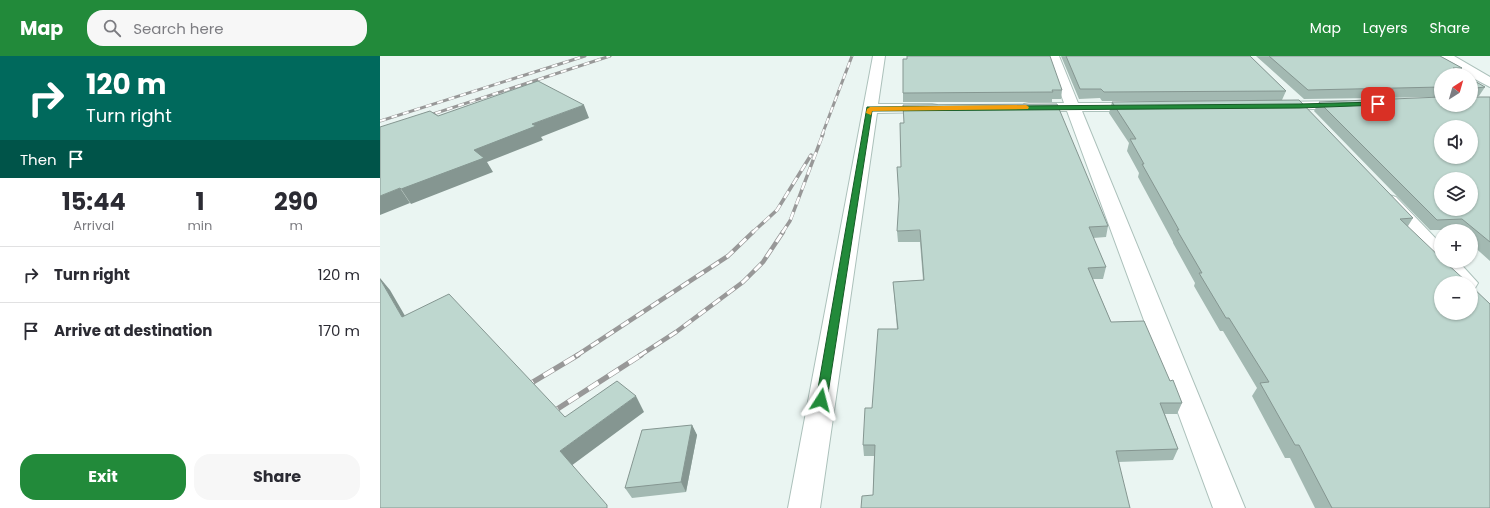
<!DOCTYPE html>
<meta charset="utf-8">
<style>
body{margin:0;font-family:Poppins,sans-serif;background:#f7f7f7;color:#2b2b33;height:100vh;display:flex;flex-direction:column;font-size:15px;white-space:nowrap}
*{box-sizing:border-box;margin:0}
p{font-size:13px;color:#7c7c81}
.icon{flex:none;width:22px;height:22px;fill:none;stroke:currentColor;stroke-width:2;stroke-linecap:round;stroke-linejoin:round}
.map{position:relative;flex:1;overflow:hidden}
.side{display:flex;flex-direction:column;background:#fff;width:380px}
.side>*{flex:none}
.hud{background:#00695c;color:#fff;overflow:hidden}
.needle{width:26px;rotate:37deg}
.fabs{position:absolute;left:1054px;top:12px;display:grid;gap:8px}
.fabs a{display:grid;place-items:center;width:44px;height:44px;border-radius:50%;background:#fff;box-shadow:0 1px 3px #0004;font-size:20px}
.pin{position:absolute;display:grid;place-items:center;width:34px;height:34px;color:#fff;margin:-17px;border-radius:8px;box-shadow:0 2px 6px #0006}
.me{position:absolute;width:44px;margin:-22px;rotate:9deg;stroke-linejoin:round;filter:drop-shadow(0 0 3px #0008)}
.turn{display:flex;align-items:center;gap:14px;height:84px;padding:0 20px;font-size:18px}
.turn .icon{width:52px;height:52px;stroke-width:2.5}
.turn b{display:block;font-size:28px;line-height:34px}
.then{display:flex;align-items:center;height:38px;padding:0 20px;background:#0003;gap:8px;font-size:15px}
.eta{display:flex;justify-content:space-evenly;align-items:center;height:68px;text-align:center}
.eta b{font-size:24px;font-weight:700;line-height:28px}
.primary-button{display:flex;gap:8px;margin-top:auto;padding:8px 20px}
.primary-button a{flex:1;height:46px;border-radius:16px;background:#228a3a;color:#fff;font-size:16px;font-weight:700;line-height:46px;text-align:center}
.primary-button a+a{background:#f7f7f7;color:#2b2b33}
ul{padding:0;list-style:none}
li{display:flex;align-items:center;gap:12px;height:56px;padding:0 20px;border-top:1px solid #e1e1e2}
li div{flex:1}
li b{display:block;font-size:15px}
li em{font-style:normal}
header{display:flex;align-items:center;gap:24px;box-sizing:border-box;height:56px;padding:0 20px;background:#228a3a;color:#fff}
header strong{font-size:19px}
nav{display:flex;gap:22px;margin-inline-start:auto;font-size:14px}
.search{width:280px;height:36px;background:#f7f7f7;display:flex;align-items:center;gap:10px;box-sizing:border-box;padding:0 14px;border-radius:16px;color:#7c7c81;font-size:15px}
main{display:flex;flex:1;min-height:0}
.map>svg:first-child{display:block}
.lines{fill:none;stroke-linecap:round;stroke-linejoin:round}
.minor-casing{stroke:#acc1bb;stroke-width:2}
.minor{fill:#fff;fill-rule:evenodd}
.rail-far3-casing{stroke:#989898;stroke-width:3}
.rail-far2-casing{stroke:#989898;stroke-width:3.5}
.rail-far1-casing{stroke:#989898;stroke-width:4.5}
.rail-casing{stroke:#989898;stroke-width:5.5}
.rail-far3{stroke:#fff;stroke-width:2;stroke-dasharray:6;stroke-linecap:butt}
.rail-far2{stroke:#fff;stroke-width:2.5;stroke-dasharray:8;stroke-linecap:butt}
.rail-far1{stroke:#fff;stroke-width:3;stroke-dasharray:9;stroke-linecap:butt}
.rail{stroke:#fff;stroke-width:4;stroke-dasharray:12;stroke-linecap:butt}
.wall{fill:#a3b9b2}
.shaded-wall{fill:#859691}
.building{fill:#bed7cf;stroke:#859691;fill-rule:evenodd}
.route{fill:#228a3a;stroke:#165a26}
.slow{fill:#f59e0b}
</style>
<header>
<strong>Map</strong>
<div class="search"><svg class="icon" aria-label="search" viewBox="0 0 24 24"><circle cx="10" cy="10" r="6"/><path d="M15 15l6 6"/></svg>Search here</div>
<nav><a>Map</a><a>Layers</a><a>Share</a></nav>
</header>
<main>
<section class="side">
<div class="hud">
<div class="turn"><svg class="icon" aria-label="right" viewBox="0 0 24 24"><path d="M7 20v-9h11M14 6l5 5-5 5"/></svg><div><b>120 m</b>Turn right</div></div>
<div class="then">Then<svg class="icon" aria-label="arrive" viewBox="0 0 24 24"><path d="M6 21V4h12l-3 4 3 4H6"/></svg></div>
</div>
<div class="eta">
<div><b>15:44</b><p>Arrival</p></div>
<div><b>1</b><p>min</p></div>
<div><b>290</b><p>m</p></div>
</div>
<ul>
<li><svg class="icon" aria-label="right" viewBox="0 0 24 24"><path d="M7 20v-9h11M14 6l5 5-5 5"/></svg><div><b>Turn right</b></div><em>120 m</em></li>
<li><svg class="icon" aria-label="arrive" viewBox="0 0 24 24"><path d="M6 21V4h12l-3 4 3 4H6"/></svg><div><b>Arrive at destination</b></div><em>170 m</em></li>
</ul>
<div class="primary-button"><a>Exit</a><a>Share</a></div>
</section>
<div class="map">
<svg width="1110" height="452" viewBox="0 0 1110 452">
<rect width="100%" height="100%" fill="#eaf5f2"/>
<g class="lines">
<defs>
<path id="minor" d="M493,0H505L498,48H552L557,49L559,52L557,55L552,56L497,57L440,452H408Z
M667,0H679L698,47H760L765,48L767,51L765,54L760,55H702L865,452H833L687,55H649L644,54L642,51L644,48L649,47H684Z
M1059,0H1074L1110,21V31L1091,21V19H1087L1060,3Z
M966,45L971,46L973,49L971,52L895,54L890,53L888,50L890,47L895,46Z
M1009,139L1016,141L1061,188V205H1078L1098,227L1095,232L1091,233V227H1074L1000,145L1002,141Z"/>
</defs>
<!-- minor casing -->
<use href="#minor" class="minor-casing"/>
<!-- minor -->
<use href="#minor" class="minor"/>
<defs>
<path id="rail-far3" d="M44,61L230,0
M0,65L205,0
M442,79L472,0"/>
<path id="rail-far2" d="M372,177L397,154L431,99
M402,177L410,165L443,78"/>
<path id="rail-far1" d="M196,300L348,200L373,176
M259,300L296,276L363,226L383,206L403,176"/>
<path id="rail" d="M143,332L198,299
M168,359L261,299"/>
</defs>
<!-- rail-far3 casing -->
<use href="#rail-far3" class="rail-far3-casing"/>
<!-- rail-far2 casing -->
<use href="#rail-far2" class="rail-far2-casing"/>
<!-- rail-far1 casing -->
<use href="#rail-far1" class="rail-far1-casing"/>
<!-- rail casing -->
<use href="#rail" class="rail-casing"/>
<!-- rail-far3 -->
<use href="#rail-far3" class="rail-far3"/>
<!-- rail-far2 -->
<use href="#rail-far2" class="rail-far2"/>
<!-- rail-far1 -->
<use href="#rail-far1" class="rail-far1"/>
<!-- rail -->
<use href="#rail" class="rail"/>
</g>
<!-- wall -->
<path class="wall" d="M681,0H870L906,35L902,44L1033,162L1028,170L1110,452H935L910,402H905L872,340L877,332L843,275H840L814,230L815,227L793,187V186L758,121L759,117L747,95L749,87L729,57L732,46L874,45H722L720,42L699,43Z
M876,0H1060L1082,12L1080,16L1061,19V41L924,43Z
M1091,23L1105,31L1099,40L1094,41H1110V205L1091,188V175H1076L1075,174H1050L934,55L939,46L1091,49Z
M682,34L681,43H672V46H523V37Z
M728,170L726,181L713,182L726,211L723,223H713L731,266L790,325L802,347L797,358H785L798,393L793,404L738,406L493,439L494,400H484L483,389L492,352L517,273L513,226L543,224L540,186H518L517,175Z
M312,369L317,379L306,436L252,442L245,432Z"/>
<!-- shaded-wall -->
<path class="shaded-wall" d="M204,49L209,62L161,81L163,84L107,106L113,116L31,148L21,133L94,94L152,68Z
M20,132L30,147L0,159V140Z
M0,222L10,234L35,277L22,261L0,223Z
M256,340L264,356L191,410L180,395Z
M312,369L317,379L306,436L301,426Z"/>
<!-- building -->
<path class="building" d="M527,0H670L682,34H672L673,36L523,37V3H527Z
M686,0H870L906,35L724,36L721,33H700Z
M889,0H1060L1082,12H1073L1085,19H1061V31L928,34Z
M1091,23L1105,31L1096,32L1095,38L1091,39Z
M158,25L204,49L152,68L156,70L94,94L104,102L21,133L20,132L0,140V71L50,55L58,60Z
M1091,39L1092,41H1110V186L1082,163L1057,164L939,46L1061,41V49H1091ZM1061,71H1091V101H1061ZM1061,123H1091V153H1061Z
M919,44L1033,162L1020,163L1061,202V205H1064L1088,227H1061V257H1091V230L1110,248V452H952L919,389H915L880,327L889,326L849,262H846L819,217H822L797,174H799L762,108H764L750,83H756L732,46Z
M677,48L728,170L709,171L726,211L708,212L731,266L764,265L790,325L793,324L802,347H780L798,393L736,395L750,452H481L482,440L493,439L495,389H483L485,352H492L498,273H518L513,226L544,224L540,174L517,175L519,143L517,111H521L520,67H524L523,49Z
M0,223L22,261L69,238L185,361L237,325L256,340L180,395L227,449V452H0Z
M312,369L301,426L245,432L262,374Z"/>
<!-- route -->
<path class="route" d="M998,46L1001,48L1000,49L919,52L492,55L447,344L445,348L441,349L437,348L436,344L487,51L919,48Z"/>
<!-- slow -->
<path class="slow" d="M646,49L649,51L648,53L492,55L491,59L486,57L487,53L490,51Z"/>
</svg>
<div class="fabs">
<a><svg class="needle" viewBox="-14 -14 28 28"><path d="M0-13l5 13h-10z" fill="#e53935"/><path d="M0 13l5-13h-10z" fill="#7c7c81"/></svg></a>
<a><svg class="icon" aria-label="sound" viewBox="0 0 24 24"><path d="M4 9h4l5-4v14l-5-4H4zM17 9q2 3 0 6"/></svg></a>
<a><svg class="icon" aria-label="layers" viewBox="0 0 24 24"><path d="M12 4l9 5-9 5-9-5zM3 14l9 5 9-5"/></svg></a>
<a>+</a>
<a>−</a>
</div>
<div class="pin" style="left:998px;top:48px;background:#d93025"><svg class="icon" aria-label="arrive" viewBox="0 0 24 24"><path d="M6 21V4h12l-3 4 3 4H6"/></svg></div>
<svg class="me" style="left:441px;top:344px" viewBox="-20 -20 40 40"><path d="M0-17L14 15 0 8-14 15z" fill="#228a3a" stroke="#fff" stroke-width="4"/></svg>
</div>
</main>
